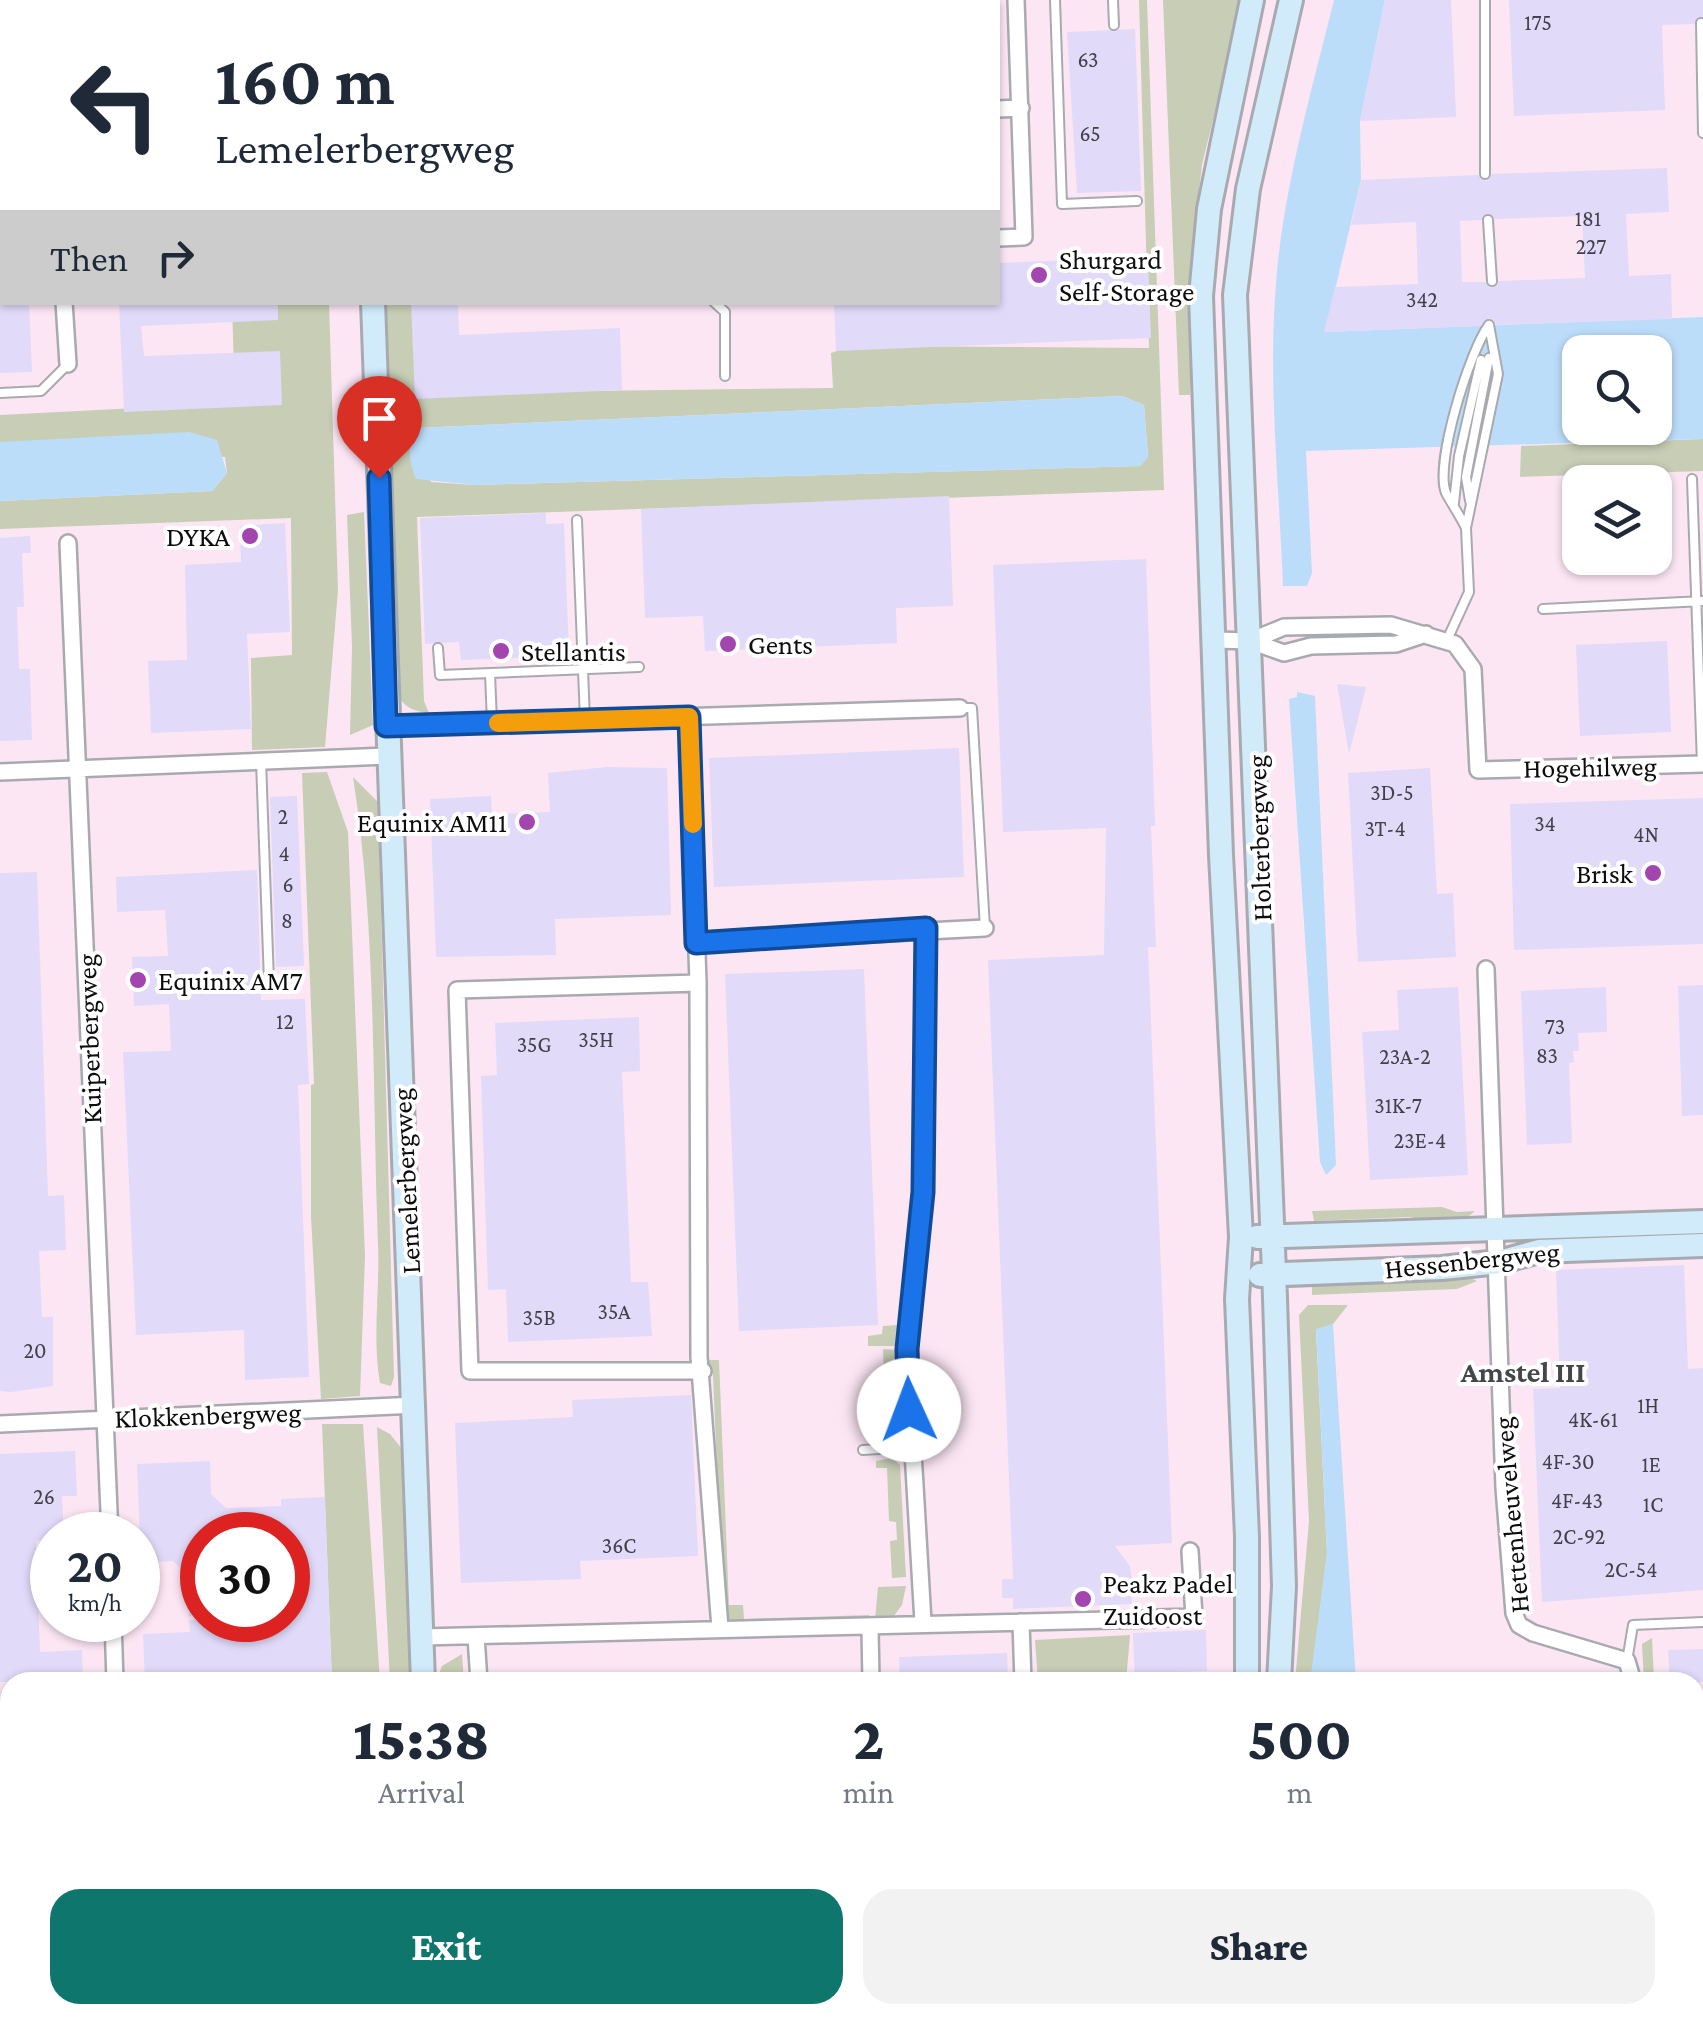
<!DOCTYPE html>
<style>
body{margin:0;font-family:"Crimson Pro",serif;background:#f2f2f3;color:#1f2937;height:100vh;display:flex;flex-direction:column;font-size:38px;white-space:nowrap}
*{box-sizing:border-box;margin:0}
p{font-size:32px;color:#747a83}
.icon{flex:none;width:55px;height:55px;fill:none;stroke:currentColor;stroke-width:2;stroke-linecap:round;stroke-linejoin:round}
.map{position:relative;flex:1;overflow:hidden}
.side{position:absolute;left:0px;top:1672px;width:1705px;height:352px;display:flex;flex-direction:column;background:#fff;border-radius:30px 30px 0 0;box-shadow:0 2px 8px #0004}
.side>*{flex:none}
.guide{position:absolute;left:0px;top:0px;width:1000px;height:305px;box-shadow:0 2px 8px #0004;background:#fff;color:#1f2937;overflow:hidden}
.controls{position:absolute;left:1562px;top:335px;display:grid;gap:20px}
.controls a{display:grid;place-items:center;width:110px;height:110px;border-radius:20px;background:#fff;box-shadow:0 2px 8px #0004;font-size:50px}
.speed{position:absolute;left:30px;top:1512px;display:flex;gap:20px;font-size:50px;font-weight:700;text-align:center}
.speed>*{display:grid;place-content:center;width:130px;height:130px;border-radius:50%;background:#fff;box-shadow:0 2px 8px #0004;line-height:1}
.speed small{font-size:25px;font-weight:400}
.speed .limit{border:15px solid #d22;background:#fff;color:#111}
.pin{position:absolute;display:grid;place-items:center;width:85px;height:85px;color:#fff;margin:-102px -42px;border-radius:50% 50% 50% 0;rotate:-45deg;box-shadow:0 0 10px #0007}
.pin .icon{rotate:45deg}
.me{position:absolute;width:110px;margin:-55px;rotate:358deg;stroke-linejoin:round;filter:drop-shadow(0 0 8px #0008)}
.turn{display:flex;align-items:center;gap:35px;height:210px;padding:0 50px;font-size:45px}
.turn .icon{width:130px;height:130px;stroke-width:2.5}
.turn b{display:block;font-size:70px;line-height:85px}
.then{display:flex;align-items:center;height:95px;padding:0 50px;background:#0003;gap:20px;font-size:38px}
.eta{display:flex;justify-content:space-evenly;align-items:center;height:170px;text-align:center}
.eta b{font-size:60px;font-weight:800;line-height:70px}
.primary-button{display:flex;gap:20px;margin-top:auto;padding:20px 50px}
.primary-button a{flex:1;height:115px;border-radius:30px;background:#0f766e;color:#fff;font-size:40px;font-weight:800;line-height:115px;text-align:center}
.primary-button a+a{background:#f2f2f3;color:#1f2937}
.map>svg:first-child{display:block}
.commercial{fill:#fce6f4;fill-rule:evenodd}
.green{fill:#c7ceb5;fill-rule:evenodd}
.water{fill:#bcddfa;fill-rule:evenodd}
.building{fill:#e1daf9;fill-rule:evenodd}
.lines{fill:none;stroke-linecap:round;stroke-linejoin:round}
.lane-casing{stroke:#a8aaaf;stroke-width:12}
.street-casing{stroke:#a8aaaf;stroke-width:20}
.secondary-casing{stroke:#a8aaaf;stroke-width:28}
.lane{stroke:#fff;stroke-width:8}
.street{stroke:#fff;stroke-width:15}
.secondary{stroke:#d1ebfb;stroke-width:22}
.route-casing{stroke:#114b97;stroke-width:25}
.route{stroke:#1a73e8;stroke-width:18}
.slow{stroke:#f59e0b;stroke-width:18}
.poi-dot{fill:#a345ae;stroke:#fff;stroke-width:4}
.labels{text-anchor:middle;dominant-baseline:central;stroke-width:8;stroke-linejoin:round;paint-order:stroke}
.number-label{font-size:22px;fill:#42404a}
.poi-label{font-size:28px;fill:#0d0d0f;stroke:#fff;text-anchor:start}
.street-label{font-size:28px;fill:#0d0d0f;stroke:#fff}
.neighbourhood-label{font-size:30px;font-weight:bold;fill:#44464a;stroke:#fff}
</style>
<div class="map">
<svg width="1703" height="2023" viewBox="0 0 1703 2023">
<rect width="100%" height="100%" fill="#f5f7fc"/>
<!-- commercial -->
<path class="commercial" d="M0,0H1703V2023H0ZM2,2H998V302H2ZM1580,352H1655V428H1580ZM1580,482H1655V558H1580ZM52,1535H138V1620H52ZM202,1535H288V1620H202ZM10,1682H1695V2015H10Z"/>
<!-- green -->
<path class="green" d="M1139,0H1147L1164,490L417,517L424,701L429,713C411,711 402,706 395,689L381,303H413L417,393L833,388L831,353L852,346L1149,348ZM1122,396L1144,405L1148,457L1140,466L475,485L431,482L416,428Z
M1163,0H1242L1202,165L1194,234L1190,395H1179Z
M232,303H329L338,590L325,747L252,750L251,658L292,655L291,518L0,529V501L212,491L227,473L225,457L0,444V415L235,403Z
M1703,439V471L1520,477L1521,446Z
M364,512L373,725L350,735L352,647L347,515Z
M327,772L348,832L365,1256L360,1396L321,1399L311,1217V1085L314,1084L302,773Z
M353,777L378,802L394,1377L391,1386L380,1383C372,1338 380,1290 378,1245C372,1090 377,931 353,777Z
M1442,1207L1457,1212L1475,1211L1459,1224L1440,1225L1410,1217L1314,1221L1312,1211Z
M1459,1272L1477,1281L1457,1289L1312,1295V1282Z
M1308,1305H1348L1333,1324L1316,1330L1327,1553L1311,1682H1295L1309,1521L1299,1315Z
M898,1325V1346H868V1336L882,1334L883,1326Z
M883,1349L897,1350L900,1434L875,1439V1430L886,1429Z
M707,1360H719L729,1605H743L744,1619L869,1615V1619L729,1623L723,1617L713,1375Z
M322,1424H363L380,1682H332Z
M377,1427L390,1434L402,1449L411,1682H390Z
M892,1458L900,1465L906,1577L892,1578L890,1541L897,1540L896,1522L889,1521L887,1468H876V1461Z
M906,1586L902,1605L893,1617L875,1620L878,1587Z
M1130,1635L1126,1682H1038L1035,1640Z
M1652,1638L1654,1682H1644L1642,1644Z
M462,1654L464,1682H436L442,1666Z
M1695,1965L1703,1978V2020H1665L1659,2015H1695Z
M1132,2015H1184V2023H1132Z
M1283,2015H1338V2023H1283Z"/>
<!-- water -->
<path class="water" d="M1334,0H1385L1360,121L1361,180L1325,332L1703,317V439L1306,451L1312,573L1307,586H1283C1279,481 1267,375 1277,271C1286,179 1312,89 1334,0ZM1580,352H1655V428H1580Z
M1122,396L1144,405L1148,457L1140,466L475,485L416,479C409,461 406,445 416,428Z
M189,432L217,440L227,473L212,491L0,501V442Z
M1297,692L1315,696L1336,1165L1326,1175L1320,1162L1289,699L1297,697Z
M1333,1324L1356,1681L1310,1682L1327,1553L1316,1329Z"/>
<!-- building -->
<path class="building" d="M1385,0H1451L1456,117L1360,121Z
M1509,0H1703V16L1694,24L1662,25L1665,110L1514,116Z
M1135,29L1141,191L1077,193L1067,32Z
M1667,168L1669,212L1626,214L1629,276L1671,274L1672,319L1497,325L1489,318L1480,326L1324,332L1335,287L1418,284L1416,222L1351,225L1361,180L1478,175L1486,181L1492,174ZM1488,213L1495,219L1582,216L1585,278L1499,281L1492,288L1485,282H1462L1460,221L1481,220Z
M1148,257L1151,338L836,351L834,302H998V263Z
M0,302H29L32,372L0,373Z
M119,302H278V320L141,326L144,356L280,351L282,405L124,412Z
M411,302H458L459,335L620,328L622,390L415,399Z
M949,496L953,606L896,608L897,643L705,651L703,616L645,618L641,509Z
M546,513V524L564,523L569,656L461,660L459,642L425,644L420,518Z
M285,523L290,632L247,634L251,729L151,733L148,661L187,660L185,565L241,562L240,526Z
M30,536L31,553H22L24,607H17L19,669H30L32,740L0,741V538Z
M1146,559L1155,826H1151L1156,947H1148L1172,1543L1115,1546L1130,1566L1131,1576L1140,1583L1131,1593L1132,1604L1013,1609V1598H1002V1579H1013L988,960L1104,955L1106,828L1003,832L993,565Z
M1667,641L1671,732L1580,736L1576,645Z
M1337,684L1366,687L1349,754Z
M959,748L964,877L714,887L709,758Z
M607,767L667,768L671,915L555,919L556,955L436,957L430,799L491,796L492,814L550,812L548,773Z
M1430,768L1437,894L1453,893L1456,957L1358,962L1348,773Z
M297,796L304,966L276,967L270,797Z
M1703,798V944L1514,950L1510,804Z
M257,870L261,1000L305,999L309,1084L298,1085L309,1377L245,1380L244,1330L136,1335L123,1052L171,1051L169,1004L134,1006L132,957L168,956L165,910L117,912L116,877Z
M37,872L48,1196L64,1195L66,1250L39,1251L42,1317H53V1386L11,1392L0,1391V873Z
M864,969L878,1325L739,1331L725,974Z
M1703,985V1115L1682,1116L1678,986Z
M1458,987L1468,1175L1370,1180L1362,1032L1399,1030L1397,990Z
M1606,987L1607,1032L1578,1033L1579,1051H1573L1574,1062L1569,1063L1572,1143L1527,1145L1521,991Z
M639,1017L640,1071L622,1072L631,1282H648L652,1336L508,1342L506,1289L488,1290L481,1076L497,1075L495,1023Z
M1684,1265L1688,1369L1703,1368V1590L1542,1602L1533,1389L1560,1388L1556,1270Z
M691,1395L698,1556L580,1561L581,1579L461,1583L455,1423L573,1417L572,1400Z
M75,1451L77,1496H62L64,1535L36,1541L40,1652L82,1650L83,1682H0V1454Z
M210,1461L211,1494L226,1508L281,1506V1499L325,1497L332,1682H145L143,1634L190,1632L189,1620H288V1535H202V1616H189L188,1576L173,1561L141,1563L137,1464Z
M1206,1630L1207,1671L1175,1672L1176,1682H1135L1133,1633Z
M1703,1649V1682H1670L1668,1650Z
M1007,1653L1008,1682H900L899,1657Z"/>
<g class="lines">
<defs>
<path id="lane" d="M203,0V2
M1055,0L1062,204L1137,201
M1113,0L1114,25
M1701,23L1703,133
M1485,174V0
M1488,220L1492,281
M714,302L725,312V376
M0,393L41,391L68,364
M1692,479L1702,764
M1470,501L1466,477L1489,358
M1454,503L1459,456L1481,360
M577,520L585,720
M1466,528C1460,516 1452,504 1446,493C1434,464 1470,350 1489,325
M1543,609L1703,601
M1447,640L1469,592L1466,528L1498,374L1489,325
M438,648L440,675L639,667
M490,673L492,723
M962,708H972L985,928
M261,761L269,982
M863,1450L912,1447
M1627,1661L1633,1625L1703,1622
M1695,1764L1703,1763
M1695,1915L1703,1923
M0,1933L10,1932
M1695,1940L1703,1939
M408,2015L413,2023
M1580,2015V2023
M1626,2015L1627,2023
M1359,2023L1360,2015"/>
<path id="street" d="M836,0V2
M0,66H2
M998,109L1021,108
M998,238L1024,237L1016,0
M64,302L68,364
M68,543L110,1535
M1215,640L1250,641L1284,653L1311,646L1396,644L1426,634
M1250,641L1284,627L1391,625L1455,644L1473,669L1478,770L1703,764
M689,717L698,983L699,1357L720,1628
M386,726L960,708
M0,772L387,756
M697,943L985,928
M1486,969L1504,1488L1514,1613L1519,1625L1533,1633L1627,1661L1633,1682
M698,983L457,990L470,1371H703
M0,1424L416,1405
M1158,1618L1194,1617L1190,1551
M113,1620L115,1682
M923,1622L907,1349L923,1192L927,928
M1021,1622L1023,1682
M870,1629L871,1682
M476,1636L479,1682
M422,1637L1152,1619
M130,2015L135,2023
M767,2015L768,2023
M1648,2015L1653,2023
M319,2023L331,2015"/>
<path id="secondary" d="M362,0V2
M373,302L423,1682
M1257,1237L1703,1222
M1260,1275L1442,1268L1499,1262L1539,1251L1703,1245
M1247,1682V1537L1237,1299L1241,1237L1221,855L1201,296L1209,209L1252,0
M1279,1682L1284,1586L1275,1298L1235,295L1248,189L1291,0
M1695,1864L1703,1863
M1695,1897L1703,1896
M1222,2015L1223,2023
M1265,2023L1271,2015"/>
</defs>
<!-- lane casing -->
<use href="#lane" class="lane-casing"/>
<!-- street casing -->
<use href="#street" class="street-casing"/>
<!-- secondary casing -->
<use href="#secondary" class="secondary-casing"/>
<!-- lane -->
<use href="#lane" class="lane"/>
<!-- street -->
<use href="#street" class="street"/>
<!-- secondary -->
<use href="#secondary" class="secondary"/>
</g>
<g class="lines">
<defs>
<path id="route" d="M379,478L386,726L689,717L696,943L926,928L923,1192L907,1349L909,1410"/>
</defs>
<!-- route casing -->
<use href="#route" class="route-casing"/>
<!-- route -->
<use href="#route" class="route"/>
<!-- slow -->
<path class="slow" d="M498,723L689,717L693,824"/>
</g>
<!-- markers -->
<g class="poi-dot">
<circle cx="1039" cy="275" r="10"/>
<circle cx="250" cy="536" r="10"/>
<circle cx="728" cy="644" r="10"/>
<circle cx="501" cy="651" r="10"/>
<circle cx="527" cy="822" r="10"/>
<circle cx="1653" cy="873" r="10"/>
<circle cx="138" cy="980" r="10"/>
<circle cx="1083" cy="1599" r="10"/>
</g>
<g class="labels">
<!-- number labels -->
<g class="number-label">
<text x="1538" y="22">175</text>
<text x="1088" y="59">63</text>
<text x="1090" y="133">65</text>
<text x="1588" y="218">181</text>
<text x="1591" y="246">227</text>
<text x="1422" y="299">342</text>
<text x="1392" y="792">3D-5</text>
<text x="283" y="816">2</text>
<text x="1545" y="823">34</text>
<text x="1385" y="828">3T-4</text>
<text x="1646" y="834">4N</text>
<text x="284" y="853">4</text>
<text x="288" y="884">6</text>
<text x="287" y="920">8</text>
<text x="285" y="1021">12</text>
<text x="1555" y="1026">73</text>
<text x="596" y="1039">35H</text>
<text x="534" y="1044">35G</text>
<text x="1547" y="1055">83</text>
<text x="1405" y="1056">23A-2</text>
<text x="1398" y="1105">31K-7</text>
<text x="1420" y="1140">23E-4</text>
<text x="614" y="1311">35A</text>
<text x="539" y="1317">35B</text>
<text x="35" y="1350">20</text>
<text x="1648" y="1405">1H</text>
<text x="1593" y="1419">4K-61</text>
<text x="1568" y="1461">4F-30</text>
<text x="1651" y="1464">1E</text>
<text x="44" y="1496">26</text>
<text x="1577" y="1500">4F-43</text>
<text x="1653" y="1504">1C</text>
<text x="1579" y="1536">2C-92</text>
<text x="619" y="1545">36C</text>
<text x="1631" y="1569">2C-54</text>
</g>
<!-- poi labels -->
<g class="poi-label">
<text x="1059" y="259">Shurgard<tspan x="1059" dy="32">Self-Storage</tspan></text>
<text x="230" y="536" text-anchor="end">DYKA</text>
<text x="748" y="644">Gents</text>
<text x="521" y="651">Stellantis</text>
<text x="507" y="822" text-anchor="end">Equinix AM11</text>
<text x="1633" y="873" text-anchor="end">Brisk</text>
<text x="158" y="980">Equinix AM7</text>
<text x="1103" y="1583">Peakz Padel<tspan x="1103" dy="32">Zuidoost</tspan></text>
</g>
<!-- street labels -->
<g class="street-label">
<text transform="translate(1590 767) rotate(-1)">Hogehilweg</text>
<text transform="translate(1259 838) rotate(-92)">Holterbergweg</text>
<text transform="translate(89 1039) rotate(-92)">Kuiperbergweg</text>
<text transform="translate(406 1181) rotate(-93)">Lemelerbergweg</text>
<text transform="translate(1472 1260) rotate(-6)">Hessenbergweg</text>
<text transform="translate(208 1415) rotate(-2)">Klokkenbergweg</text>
<text transform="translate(1511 1515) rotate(-95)">Hettenheuvelweg</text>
</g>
<!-- neighbourhood labels -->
<g class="neighbourhood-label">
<text x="1523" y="1371">Amstel III</text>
</g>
</g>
</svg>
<div class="controls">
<a><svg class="icon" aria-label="search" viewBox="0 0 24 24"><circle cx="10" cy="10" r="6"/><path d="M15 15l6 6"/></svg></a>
<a><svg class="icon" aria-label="layers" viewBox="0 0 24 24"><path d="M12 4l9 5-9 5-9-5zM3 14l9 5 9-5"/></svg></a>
</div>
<div class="speed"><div>20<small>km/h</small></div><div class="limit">30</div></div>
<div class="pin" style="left:379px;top:478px;background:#d93025"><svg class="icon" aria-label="arrive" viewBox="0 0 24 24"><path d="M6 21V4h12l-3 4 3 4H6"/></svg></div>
<svg class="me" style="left:909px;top:1410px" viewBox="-20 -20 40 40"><circle r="19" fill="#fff"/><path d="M0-13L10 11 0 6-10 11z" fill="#1a73e8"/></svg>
<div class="guide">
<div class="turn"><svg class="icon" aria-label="left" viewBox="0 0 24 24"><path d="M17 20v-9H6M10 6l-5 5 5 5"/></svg><div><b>160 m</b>Lemelerbergweg</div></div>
<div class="then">Then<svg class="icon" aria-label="right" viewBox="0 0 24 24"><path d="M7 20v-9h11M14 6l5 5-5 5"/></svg></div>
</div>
<section class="side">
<div class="eta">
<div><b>15:38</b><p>Arrival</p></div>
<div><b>2</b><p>min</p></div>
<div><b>500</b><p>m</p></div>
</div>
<div class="primary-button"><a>Exit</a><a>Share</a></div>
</section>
</div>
